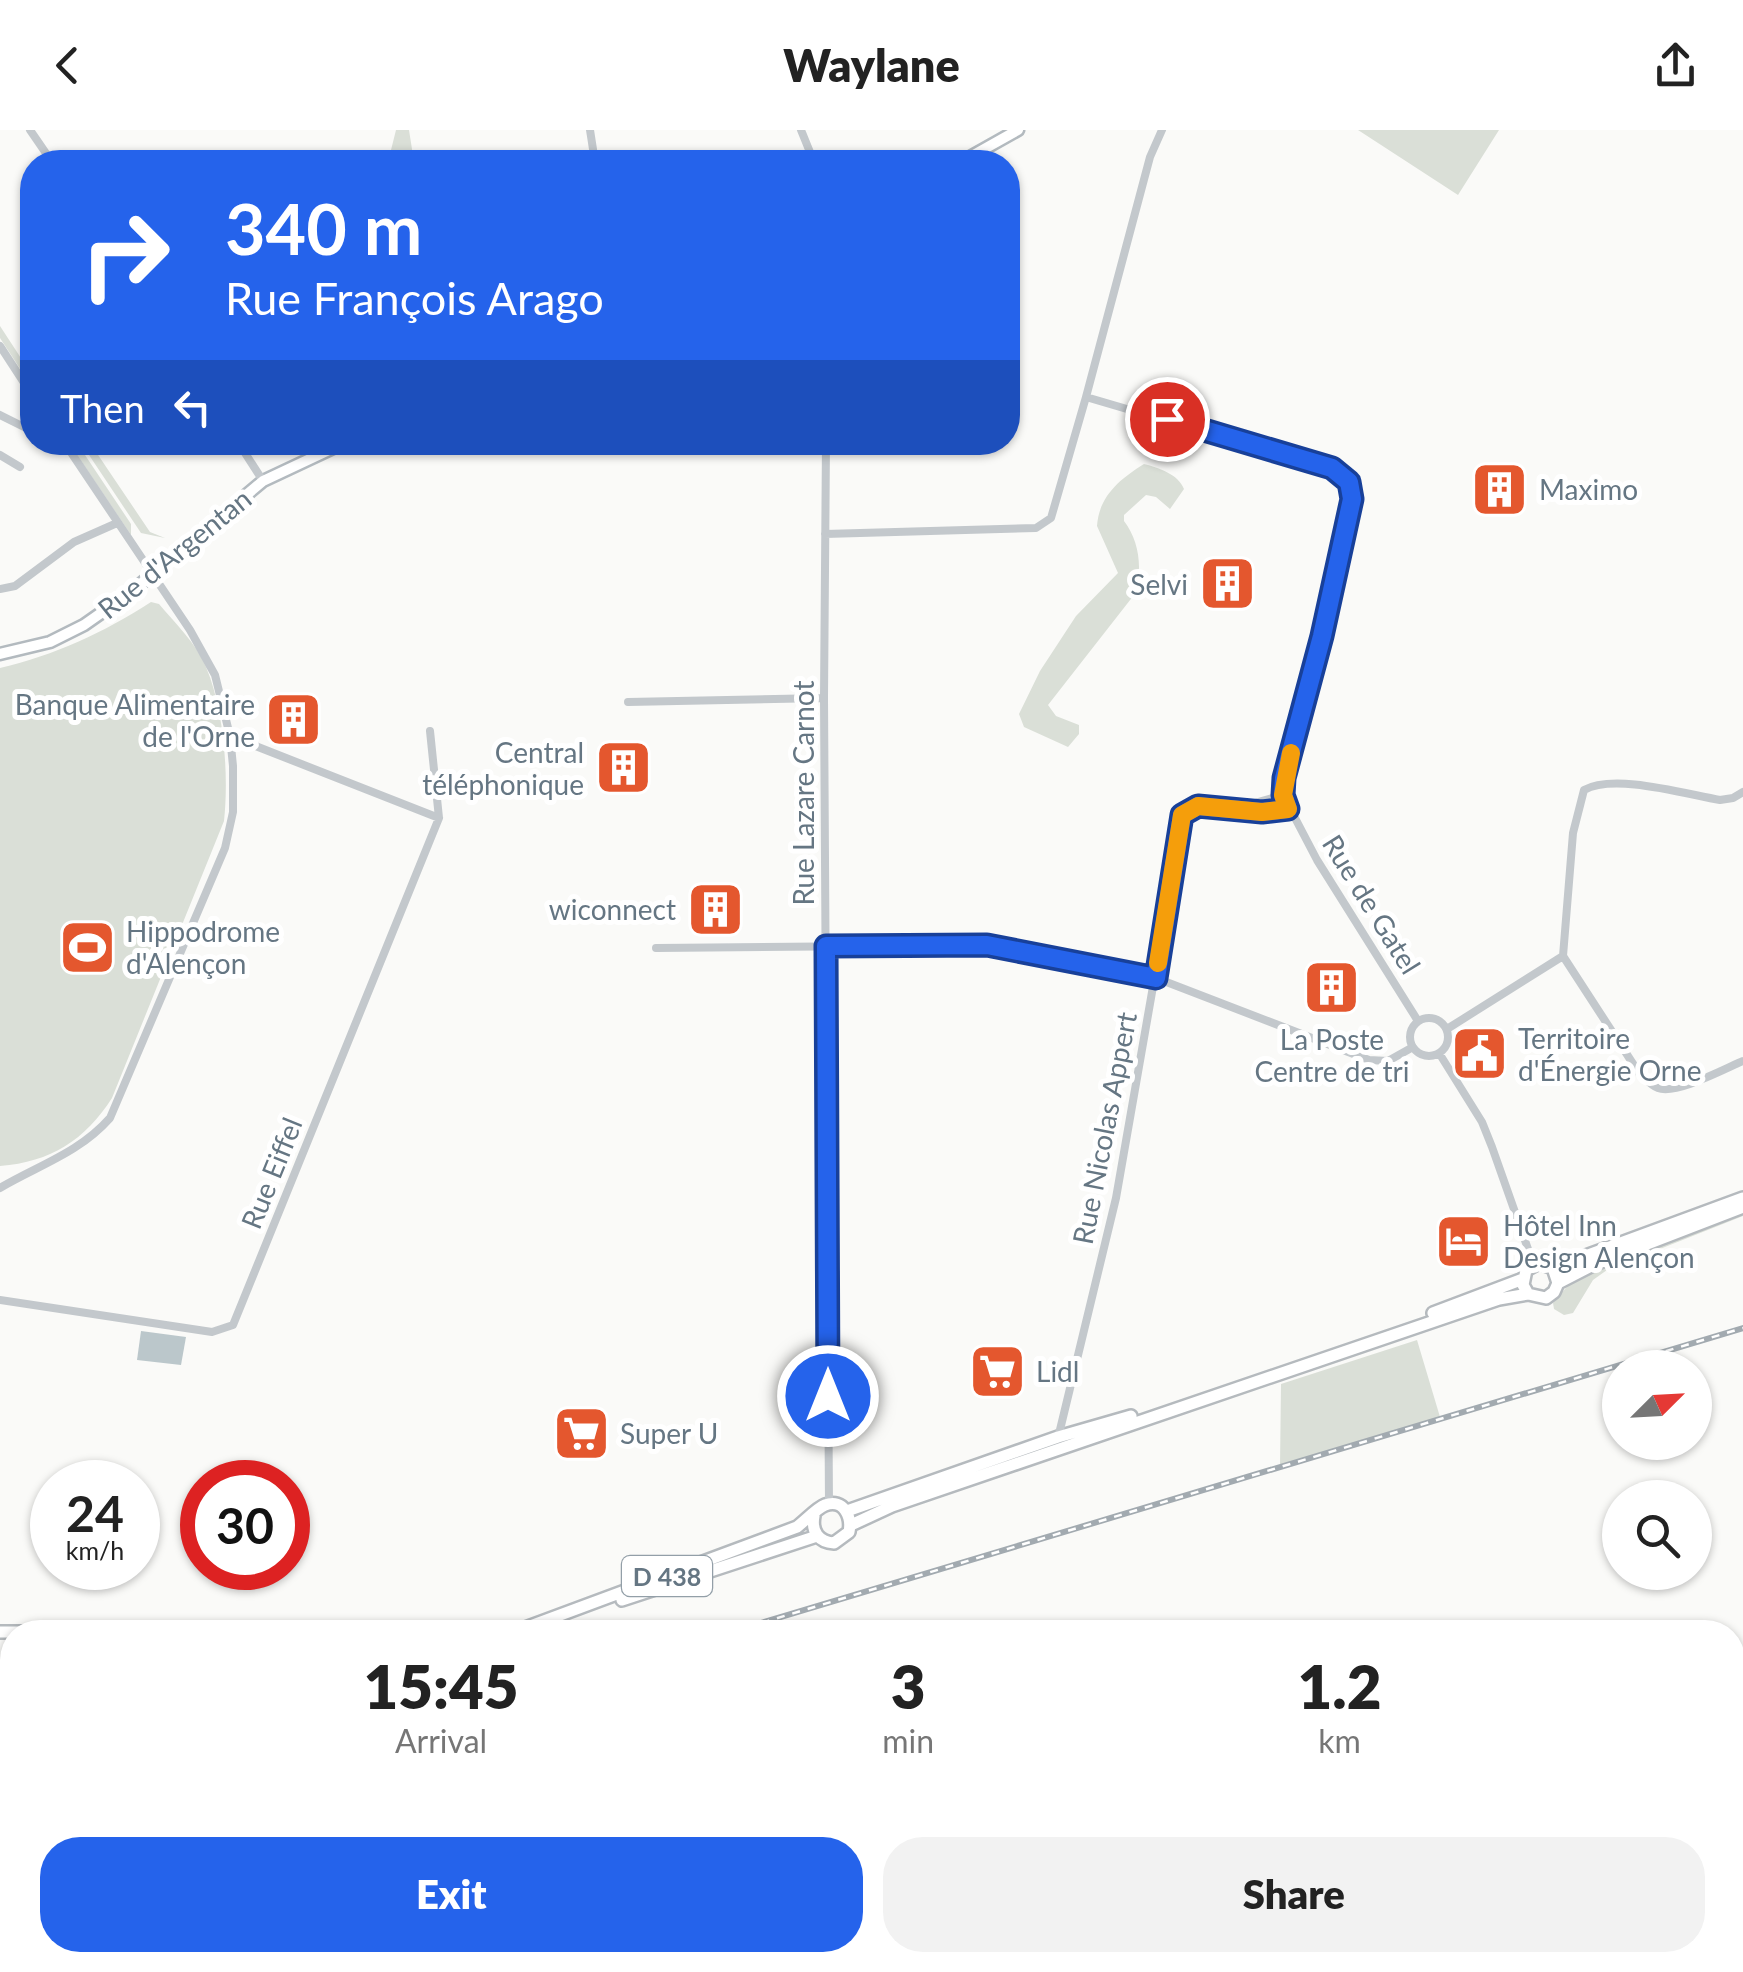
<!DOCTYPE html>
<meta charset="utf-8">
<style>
body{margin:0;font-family:Lato,sans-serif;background:#f2f2f2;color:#222;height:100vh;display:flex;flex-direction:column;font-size:38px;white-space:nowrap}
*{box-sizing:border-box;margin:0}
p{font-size:32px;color:#767676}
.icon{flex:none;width:55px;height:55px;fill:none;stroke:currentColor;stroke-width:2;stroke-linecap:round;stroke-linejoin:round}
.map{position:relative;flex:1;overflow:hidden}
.drawer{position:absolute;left:0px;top:1490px;width:1745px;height:352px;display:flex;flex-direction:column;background:#fff;border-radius:40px 40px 0 0;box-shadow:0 2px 8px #0004}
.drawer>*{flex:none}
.top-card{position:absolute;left:20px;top:20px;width:1000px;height:305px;border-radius:40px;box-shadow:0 2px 8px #0004;background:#2563eb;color:#fff;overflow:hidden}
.needle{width:65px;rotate:66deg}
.fabs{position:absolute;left:1602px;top:1220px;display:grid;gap:20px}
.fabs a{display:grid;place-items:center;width:110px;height:110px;border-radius:50%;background:#fff;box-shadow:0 2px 8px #0004;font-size:50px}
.speed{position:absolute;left:30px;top:1330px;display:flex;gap:20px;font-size:50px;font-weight:700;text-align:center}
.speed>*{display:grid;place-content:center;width:130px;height:130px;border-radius:50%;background:#fff;box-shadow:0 2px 8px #0004;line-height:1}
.speed small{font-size:25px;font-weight:400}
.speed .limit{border:15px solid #d22;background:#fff;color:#111}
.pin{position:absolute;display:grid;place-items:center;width:85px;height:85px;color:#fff;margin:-42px;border:5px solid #fff;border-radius:50%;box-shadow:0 2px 10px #0007}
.me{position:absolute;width:110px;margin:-55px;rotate:0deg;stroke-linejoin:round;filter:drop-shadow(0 0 8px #0008)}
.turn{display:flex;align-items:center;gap:35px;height:210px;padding:0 40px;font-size:45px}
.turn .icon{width:130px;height:130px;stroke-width:2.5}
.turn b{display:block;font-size:70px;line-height:85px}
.then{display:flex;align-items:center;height:95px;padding:0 40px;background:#0003;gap:20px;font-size:38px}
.eta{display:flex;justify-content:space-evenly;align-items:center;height:170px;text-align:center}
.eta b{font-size:60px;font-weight:800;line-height:70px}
.button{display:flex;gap:20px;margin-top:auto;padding:20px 40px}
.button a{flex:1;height:115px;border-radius:40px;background:#2563eb;color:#fff;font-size:40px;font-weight:800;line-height:115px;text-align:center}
.button a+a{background:#f2f2f2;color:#222}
header{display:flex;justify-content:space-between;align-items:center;height:130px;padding:0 40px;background:#fff;font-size:45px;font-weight:800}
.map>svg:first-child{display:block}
.green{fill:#dadfd7}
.water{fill:#bbc7cb}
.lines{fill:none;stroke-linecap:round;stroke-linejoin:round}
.taxiway{stroke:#ced2d4;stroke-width:25}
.runway{stroke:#ced2d4;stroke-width:60}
.secondary-casing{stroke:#b3babf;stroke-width:15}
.primary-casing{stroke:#b5babe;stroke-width:16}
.minor{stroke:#c3c8cc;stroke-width:8}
.secondary{stroke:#fff;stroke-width:10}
.primary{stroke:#fff;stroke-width:11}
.rail-casing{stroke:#a2aab0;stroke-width:6}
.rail{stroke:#fff;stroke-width:2.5;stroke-dasharray:8;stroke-linecap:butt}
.route-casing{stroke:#184099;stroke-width:25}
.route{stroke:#2563eb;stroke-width:18}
.slow{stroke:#f59e0b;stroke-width:18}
.labels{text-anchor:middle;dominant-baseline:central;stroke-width:10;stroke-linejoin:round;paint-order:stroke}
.shield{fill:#fff;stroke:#939fa8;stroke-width:2.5}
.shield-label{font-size:25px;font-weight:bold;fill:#657683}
.poi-label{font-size:28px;fill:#657683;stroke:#fff;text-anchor:start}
.street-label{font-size:28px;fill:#657683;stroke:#fff}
</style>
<header><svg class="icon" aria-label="back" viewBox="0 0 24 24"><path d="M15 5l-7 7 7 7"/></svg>Waylane<svg class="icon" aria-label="share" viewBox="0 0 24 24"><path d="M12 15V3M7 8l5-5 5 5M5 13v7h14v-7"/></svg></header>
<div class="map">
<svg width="1743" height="1842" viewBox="0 0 1743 1842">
<rect width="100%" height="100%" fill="#fafaf8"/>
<!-- green -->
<path class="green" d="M396,0H409L414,32H403L391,20Z
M1358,0H1499L1458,65Z
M0,196L32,245V257L0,208Z
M69,313H77L131,394V405Z
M81,313H90L150,402L165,408L141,403Z
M1144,334C1159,338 1178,344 1184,359L1170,379L1156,367L1146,365L1124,385V391C1140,412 1143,441 1134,465L1048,575L1056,586L1079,595V604L1068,617L1024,597L1019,584L1040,541L1076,486L1118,443L1097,396C1099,366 1120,349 1144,334Z
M151,472L159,474C175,493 196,513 206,537C224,579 229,646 224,691L112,968C85,1010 51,1032 0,1036V538C55,525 103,503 151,472Z
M1743,1081V1086L1607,1140L1593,1150L1573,1183L1564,1185L1554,1179L1553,1173L1576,1146Z
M1417,1210L1440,1287L1280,1336L1281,1254Z
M325,1830H829V1842H318Z"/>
<!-- water -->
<path class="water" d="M141,1201L186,1207L181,1235L137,1230Z"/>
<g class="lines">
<!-- taxiway -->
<path class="taxiway" d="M1125,1830L1137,1842"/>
<!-- runway -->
<path class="runway" d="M1234,1830L1245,1842
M1325,1830L1337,1842"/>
<defs>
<path id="secondary" d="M961,32L1018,0
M0,524L50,512L84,495L131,462L263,351L346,312"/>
<path id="primary" d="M1553,1138L1743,1068
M1558,1153L1595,1134L1743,1077
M1433,1183L1523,1149
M847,1381L1058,1307L1131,1286
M851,1395L892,1376L1499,1169L1528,1164L1546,1168L1554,1162L1558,1153L1553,1138L1539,1133L1526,1140L1523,1155L1528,1164
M622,1470L817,1406
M517,1501L797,1397C805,1391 817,1378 825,1375C844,1368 852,1387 849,1402L834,1413C819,1412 811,1402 814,1386
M0,1502H22"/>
</defs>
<!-- secondary casing -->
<use href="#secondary" class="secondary-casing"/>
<!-- primary casing -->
<use href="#primary" class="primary-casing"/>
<!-- minor -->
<path class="minor" d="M30,0L52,32
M590,0L595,32
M801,0L814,32
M0,216L32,265
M1086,267L1150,27L1162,0
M0,285L32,301
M238,312L263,351
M826,312L824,568L829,1374
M0,325L20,337
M825,404L1036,398L1051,388L1086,267L1331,339L1349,353L1351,369L1322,506L1289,628L1283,665L1317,730L1418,891
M0,459L15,456L74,412L117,393
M628,572L824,568
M230,606L439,688
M1244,676L1283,665
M656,818L987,815L1156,848L1369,930L1388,931L1413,917
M1563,826L1573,703L1584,660C1614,643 1685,664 1720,670L1733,668L1743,662
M1410 907a19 19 0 1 1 38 0a19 19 0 1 1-38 0Z
M1447,899L1563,826L1639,943C1645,948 1650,955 1658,958C1676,965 1724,939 1743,931
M1439,923L1482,992L1492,1017L1528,1119L1526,1140
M0,1058C39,1035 79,1023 110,988L225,718L233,682V636L230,606L215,545L190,500L64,312
M0,1170L212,1202L233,1195L439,688L430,601
M1058,1308L1116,1068L1183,685L1188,678L1198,676L1262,681L1288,679
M0,1666L9,1662
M0,1713L12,1707
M0,1769L12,1775
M194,1830L210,1842
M90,1842L98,1830
M169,1842L177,1830
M264,1842L272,1830
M836,1842V1830"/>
<!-- secondary -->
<use href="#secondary" class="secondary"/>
<!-- primary -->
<use href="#primary" class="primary"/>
<defs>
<path id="rail" d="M731,1502L1743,1198
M0,1640L12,1635"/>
</defs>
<!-- rail casing -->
<use href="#rail" class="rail-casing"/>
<!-- rail -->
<use href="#rail" class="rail"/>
</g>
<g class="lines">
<defs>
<path id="route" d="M828,1266L826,816L987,815L1156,848L1182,685L1198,676L1262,682L1288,679L1283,665L1284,648L1322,506L1352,369L1349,352L1332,338L1167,289"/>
</defs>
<!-- route casing -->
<use href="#route" class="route-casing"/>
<!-- route -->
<use href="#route" class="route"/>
<!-- slow -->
<path class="slow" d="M1158,833L1182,685L1198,676L1262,682L1288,679L1283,665L1291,623"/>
</g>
<!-- icons -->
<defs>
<symbol id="building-square" viewBox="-11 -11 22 22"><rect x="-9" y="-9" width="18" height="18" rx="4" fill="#e4572e" stroke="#fff"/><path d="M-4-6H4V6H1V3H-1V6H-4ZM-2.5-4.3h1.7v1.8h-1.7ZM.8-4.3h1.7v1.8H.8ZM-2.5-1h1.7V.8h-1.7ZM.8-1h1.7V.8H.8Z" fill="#fff"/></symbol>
<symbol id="stadium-square" viewBox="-11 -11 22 22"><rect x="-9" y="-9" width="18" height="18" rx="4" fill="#e4572e" stroke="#fff"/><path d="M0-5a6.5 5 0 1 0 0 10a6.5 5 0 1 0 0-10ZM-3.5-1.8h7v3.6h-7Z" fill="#fff"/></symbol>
<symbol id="civic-square" viewBox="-11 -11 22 22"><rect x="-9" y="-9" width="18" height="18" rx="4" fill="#e4572e" stroke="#fff"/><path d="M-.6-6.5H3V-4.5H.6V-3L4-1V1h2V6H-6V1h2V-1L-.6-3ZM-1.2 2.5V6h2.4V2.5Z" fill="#fff"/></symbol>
<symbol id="hotel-square" viewBox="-11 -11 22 22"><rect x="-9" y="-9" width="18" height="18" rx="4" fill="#e4572e" stroke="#fff"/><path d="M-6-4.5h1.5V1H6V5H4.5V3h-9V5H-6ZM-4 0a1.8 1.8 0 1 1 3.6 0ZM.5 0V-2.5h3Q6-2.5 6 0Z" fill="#fff"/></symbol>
<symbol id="supermarket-square" viewBox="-11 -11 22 22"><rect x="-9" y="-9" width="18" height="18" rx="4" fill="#e4572e" stroke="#fff"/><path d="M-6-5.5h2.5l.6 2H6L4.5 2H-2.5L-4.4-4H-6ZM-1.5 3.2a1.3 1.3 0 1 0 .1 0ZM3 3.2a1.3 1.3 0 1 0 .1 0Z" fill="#fff"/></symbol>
</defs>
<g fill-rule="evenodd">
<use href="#building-square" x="1468" y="328" width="63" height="63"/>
<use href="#building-square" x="1196" y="422" width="63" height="63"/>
<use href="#building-square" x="262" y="558" width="63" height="63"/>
<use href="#building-square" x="592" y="606" width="63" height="63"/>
<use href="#building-square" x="684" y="748" width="63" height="63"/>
<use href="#stadium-square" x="56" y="786" width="63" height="63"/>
<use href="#building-square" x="1300" y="826" width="63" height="63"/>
<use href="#civic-square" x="1448" y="892" width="63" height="63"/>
<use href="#hotel-square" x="1432" y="1080" width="63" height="63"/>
<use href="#supermarket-square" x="966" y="1210" width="63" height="63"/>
<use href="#supermarket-square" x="550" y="1272" width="63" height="63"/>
</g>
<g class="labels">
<!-- shield labels -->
<rect class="shield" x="622" y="1426" width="90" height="40" rx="8"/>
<g class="shield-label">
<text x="667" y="1446">D 438</text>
</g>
<!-- poi labels -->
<g class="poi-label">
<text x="1539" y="359">Maximo</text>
<text x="1188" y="454" text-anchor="end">Selvi</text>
<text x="255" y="574" text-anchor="end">Banque Alimentaire<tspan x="255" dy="32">de l'Orne</tspan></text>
<text x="584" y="622" text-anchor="end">Central<tspan x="584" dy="32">téléphonique</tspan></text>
<text x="676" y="779" text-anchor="end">wiconnect</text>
<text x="126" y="801">Hippodrome<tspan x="126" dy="32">d'Alençon</tspan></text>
<text x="1518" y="908">Territoire<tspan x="1518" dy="32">d'Énergie Orne</tspan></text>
<text x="1332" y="909" text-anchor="middle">La Poste<tspan x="1332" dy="32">Centre de tri</tspan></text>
<text x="1503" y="1095">Hôtel Inn<tspan x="1503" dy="32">Design Alençon</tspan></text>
<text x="1036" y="1241">Lidl</text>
<text x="620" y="1303">Super U</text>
</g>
<!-- street labels -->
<g class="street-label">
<text transform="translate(174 423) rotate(-39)">Rue d'Argentan</text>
<text transform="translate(803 663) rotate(-90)">Rue Lazare Carnot</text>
<text transform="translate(1372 774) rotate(58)">Rue de Gatel</text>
<text transform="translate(1104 998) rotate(-79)">Rue Nicolas Appert</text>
<text transform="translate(271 1043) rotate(-68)">Rue Eiffel</text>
</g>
</g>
</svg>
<div class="fabs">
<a><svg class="needle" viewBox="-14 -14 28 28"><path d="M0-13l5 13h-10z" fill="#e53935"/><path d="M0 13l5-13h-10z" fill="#767676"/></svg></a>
<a><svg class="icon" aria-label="search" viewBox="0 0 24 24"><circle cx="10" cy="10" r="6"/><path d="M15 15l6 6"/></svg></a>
</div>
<div class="speed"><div>24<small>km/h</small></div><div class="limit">30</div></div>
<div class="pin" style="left:1167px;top:289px;background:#d93025"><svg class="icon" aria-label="arrive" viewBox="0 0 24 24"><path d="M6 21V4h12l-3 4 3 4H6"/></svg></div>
<svg class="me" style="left:828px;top:1266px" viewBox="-20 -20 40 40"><circle r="17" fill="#2563eb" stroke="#fff" stroke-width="3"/><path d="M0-11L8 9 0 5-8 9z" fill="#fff"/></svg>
<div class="top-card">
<div class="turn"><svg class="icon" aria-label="right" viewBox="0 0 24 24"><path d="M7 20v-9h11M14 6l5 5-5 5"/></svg><div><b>340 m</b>Rue François Arago</div></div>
<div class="then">Then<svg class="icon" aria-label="left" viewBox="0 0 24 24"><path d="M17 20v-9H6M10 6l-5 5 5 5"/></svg></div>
</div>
<section class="drawer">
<div class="eta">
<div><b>15:45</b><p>Arrival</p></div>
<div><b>3</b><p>min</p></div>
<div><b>1.2</b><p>km</p></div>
</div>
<div class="button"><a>Exit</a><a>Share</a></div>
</section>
</div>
